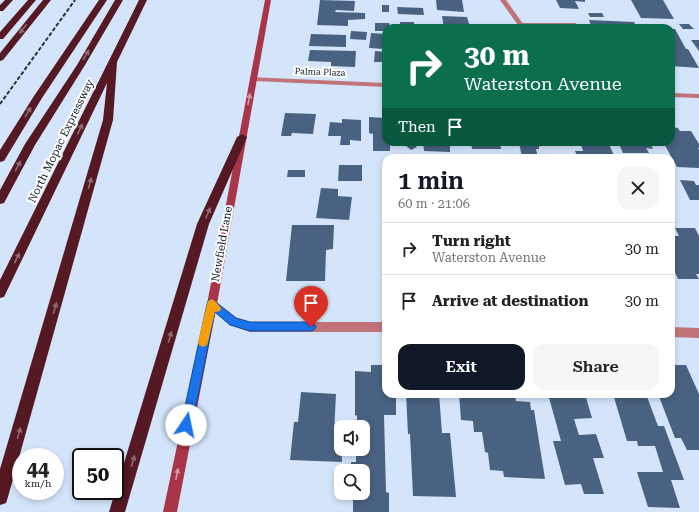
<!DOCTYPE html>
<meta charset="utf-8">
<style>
body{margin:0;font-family:"Roboto Serif",serif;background:#f6f6f6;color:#222;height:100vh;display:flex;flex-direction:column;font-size:15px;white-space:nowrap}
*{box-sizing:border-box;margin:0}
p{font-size:13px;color:#767676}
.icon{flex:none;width:22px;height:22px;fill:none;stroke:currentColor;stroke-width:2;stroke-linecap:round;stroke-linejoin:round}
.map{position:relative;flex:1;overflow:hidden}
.details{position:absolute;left:382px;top:154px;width:293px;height:244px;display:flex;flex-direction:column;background:#fff;border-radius:12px;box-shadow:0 2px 6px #0003}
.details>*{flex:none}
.hud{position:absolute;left:382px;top:24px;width:293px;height:122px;border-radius:12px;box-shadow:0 2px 6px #0003;background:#0b6e4f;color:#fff;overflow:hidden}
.buttons{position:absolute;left:334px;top:420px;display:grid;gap:8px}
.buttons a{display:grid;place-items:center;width:36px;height:36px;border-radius:8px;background:#fff;box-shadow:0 2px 6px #0003;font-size:20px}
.speed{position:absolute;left:12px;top:448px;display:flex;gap:8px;font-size:20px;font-weight:700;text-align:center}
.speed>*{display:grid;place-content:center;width:52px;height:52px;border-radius:50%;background:#fff;box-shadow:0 2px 6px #0003;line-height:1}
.speed small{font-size:10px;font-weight:400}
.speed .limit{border:2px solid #111;border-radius:6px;background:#fff;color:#111}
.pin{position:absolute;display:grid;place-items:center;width:34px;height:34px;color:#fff;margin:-41px -17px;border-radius:50% 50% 50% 0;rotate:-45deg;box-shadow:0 0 4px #0007}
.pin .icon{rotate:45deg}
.me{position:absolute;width:44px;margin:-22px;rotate:11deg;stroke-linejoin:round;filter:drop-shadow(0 0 3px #0008)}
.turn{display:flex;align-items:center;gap:14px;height:84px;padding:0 16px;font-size:18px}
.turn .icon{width:52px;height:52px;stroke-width:2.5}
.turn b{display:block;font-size:28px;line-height:34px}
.then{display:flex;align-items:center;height:38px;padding:0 16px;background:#0003;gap:8px;font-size:15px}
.round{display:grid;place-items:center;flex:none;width:42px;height:42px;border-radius:12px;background:#f6f6f6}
.headline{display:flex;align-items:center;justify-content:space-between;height:68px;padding:0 16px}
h1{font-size:24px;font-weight:600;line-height:30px;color:#111827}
.button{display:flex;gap:8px;margin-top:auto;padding:8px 16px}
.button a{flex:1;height:46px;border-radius:12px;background:#111827;color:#fff;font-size:16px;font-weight:600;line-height:46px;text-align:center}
.button a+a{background:#f6f6f6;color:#222}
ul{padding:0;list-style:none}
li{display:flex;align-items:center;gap:12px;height:52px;padding:0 16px;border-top:1px solid #e0e0e0}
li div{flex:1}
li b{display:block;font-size:15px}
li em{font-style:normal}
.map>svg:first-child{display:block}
.building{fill:#496281}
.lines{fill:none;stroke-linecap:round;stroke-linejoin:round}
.lane{fill:#c2737a;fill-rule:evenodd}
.street{fill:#c2737a;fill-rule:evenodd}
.secondary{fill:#a93548;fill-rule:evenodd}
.highway{fill:#541922;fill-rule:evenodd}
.rail{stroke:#273240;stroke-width:2;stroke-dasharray:4 2;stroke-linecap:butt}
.oneway{fill:#906a6f}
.oneway2{fill:#d49aa4}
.route{fill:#1a73e8;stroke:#114b97}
.slow{fill:#f59e0b}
.labels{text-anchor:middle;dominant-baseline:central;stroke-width:4;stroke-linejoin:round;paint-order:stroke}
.far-street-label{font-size:9px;fill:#0f1926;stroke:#fff}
.street-label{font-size:11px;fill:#0f1926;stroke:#fff}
</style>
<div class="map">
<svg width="699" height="512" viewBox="0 0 699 512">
<rect width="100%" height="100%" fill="#d4e5fb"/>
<!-- building -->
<path class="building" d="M320,0L355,1L354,11L336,10L335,12L365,13V19L348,20V26L317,25Z
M436,0H462L464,12L437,10Z
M556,0H585V2L575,1L579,9L560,8Z
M631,0H663L674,19L641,18Z
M382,5H389V12H382Z
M397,7L423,8L424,15L398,14Z
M588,13H602L604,17H590Z
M442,16L467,17L469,24H478L479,28H444Z
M589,20L634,22L637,28H592Z
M400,22H414V28H400Z
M375,23H389L390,28H386V31H375Z
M679,24H689L694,29H683Z
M671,29H675L686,49H688L699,68L671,66Z
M351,31L367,32L366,40L350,39Z
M371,33L385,34L384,49L369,48Z
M311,34L346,35V47L309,46Z
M691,40H699V51Z
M310,50L356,51L355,67L331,66V62L308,61Z
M375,51L386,52V62H374Z
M285,113L316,114L313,134L292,133L291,136H281Z
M384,116H386V130H384V134H386V142H390V151H373V134L369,133V117L384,118Z
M342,119L361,120V141L350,140V145H340L341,136H328L330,122L342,123Z
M671,127L678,128L680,131H691L699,144V148H698L699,150V168L677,167L663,142H671Z
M423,142H453V144H450V152L424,151Z
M471,142H500L501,149H472Z
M524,142H553L554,146L539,145V149H536L538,158L522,157L519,143L525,144Z
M580,142H608L615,158H578L575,151H583Z
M618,142H650L653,149L646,148L649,153H623Z
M411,143L417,147L411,150L406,146Z
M407,154H417L418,158H407Z
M339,165H362V181H338Z
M288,170H305V177H287Z
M680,180L694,181L696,185H699V200H690Z
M321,188L338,189V196L352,197L349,220L316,218Z
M292,225H334L333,249L326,250L325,281H286Z
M675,228H695L699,236V274H696L699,279H678L671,264V236H679Z
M671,361L673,365H686L699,394V450H687L681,438H675L658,394H671Z
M371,365H386V394H396V415H384L386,492L389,493V512H353V493H363V471H351V462H356V452L351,451V449H363V427H357V415L355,416V371L371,372Z
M301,392L336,394L334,433H341L342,462L290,460L294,422H298Z
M406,394H439L442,433H450L456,497L413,496L410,434H408Z
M459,394H515L516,401L530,402L531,410H534L545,479L504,477L503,471L490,470L488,453L485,452L482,432H474L473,421L461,420Z
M548,394H585L592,418L574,419L579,435L596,434L604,458H593L604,494H584L581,484L565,485L553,441H561Z
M613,394H646L658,426H664L684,480H671L680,508L648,507L637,472H663L655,446H638L637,441H627Z"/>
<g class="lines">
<!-- lane -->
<path class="lane" d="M575,23L577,24V26L521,27L518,25L521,23Z"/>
<!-- street -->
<path class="street" d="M500,0H506L526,28H520Z
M250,77L386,83V87L253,81H250Z
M671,93L699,94V98L671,97Z
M212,299L237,318L250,322H386V332H250L230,325L208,307L207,304L208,301Z
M671,327L699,328V338L671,337Z"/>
<!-- secondary -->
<path class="secondary" d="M265,0H271L217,304L177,512H163L207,304Z"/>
<!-- highway -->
<path class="highway" d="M5,0H13L3,11H0V5Z
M28,0H36L3,39H0V32Z
M43,0H51L3,60L0,61V53Z
M99,0H107L42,98L4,161L0,162V150L34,96Z
M115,0H123L85,65L35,145L4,203L0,204V190L25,144L77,65Z
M139,0H147L117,62L113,120L8,497L6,503L0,505V469L103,120L107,83L4,297L0,298V280Z
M242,134L247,137L209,224L125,512H109L197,224L237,137Z"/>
<!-- rail -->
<path class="rail" d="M0,104L75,0"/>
</g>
<!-- one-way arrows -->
<defs><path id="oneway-solid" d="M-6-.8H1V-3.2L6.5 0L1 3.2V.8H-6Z"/></defs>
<g class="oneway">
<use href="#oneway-solid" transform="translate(23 29) rotate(129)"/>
<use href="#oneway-solid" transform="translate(86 55) rotate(-60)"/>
<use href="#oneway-solid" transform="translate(28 112) rotate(-59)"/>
<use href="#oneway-solid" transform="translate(80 129) rotate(-64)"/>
<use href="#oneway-solid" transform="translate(18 166) rotate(-62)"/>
<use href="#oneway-solid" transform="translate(90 183) rotate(-75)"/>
<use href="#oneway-solid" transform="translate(208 213) rotate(-66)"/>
<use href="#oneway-solid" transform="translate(17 258) rotate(-64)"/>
<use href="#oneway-solid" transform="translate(55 308) rotate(-74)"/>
<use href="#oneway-solid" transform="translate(170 337) rotate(-74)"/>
<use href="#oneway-solid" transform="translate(19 433) rotate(-74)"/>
<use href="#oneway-solid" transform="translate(133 461) rotate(-73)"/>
</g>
<g class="oneway2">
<use href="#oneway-solid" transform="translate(249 99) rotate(-79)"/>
<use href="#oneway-solid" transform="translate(177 474) rotate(-79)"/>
</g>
<!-- route -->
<path class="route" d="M212,299L236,318L250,322H311L314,324L316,327L314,330L311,331H250L230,325L215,312L192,425L190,429L186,431L182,429L181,425L207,304L208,301Z"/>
<!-- slow -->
<path class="slow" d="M212,299L215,301L221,308L220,311L215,312L208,342L207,345L203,347L199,345L198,342L207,304L208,301Z"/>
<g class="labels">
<!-- far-street labels -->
<g class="far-street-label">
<text transform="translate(320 72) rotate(2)">Palma Plaza</text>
</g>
<!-- street labels -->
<g class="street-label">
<text transform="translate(61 141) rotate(-64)">North Mopac Expressway</text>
<text transform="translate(222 244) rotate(-80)">Newfield Lane</text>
</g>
</g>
</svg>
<div class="buttons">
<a><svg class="icon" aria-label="sound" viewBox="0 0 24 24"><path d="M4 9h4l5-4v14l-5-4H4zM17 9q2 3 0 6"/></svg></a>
<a><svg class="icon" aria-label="search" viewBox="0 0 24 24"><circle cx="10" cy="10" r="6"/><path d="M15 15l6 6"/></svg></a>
</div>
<div class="speed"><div>44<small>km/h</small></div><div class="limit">50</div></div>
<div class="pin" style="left:311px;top:327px;background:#d93025"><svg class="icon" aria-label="arrive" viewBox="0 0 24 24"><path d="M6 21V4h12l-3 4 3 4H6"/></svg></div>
<svg class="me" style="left:186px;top:425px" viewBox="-20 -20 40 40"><circle r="19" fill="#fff"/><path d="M0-13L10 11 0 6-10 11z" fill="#1a73e8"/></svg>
<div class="hud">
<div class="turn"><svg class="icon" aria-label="right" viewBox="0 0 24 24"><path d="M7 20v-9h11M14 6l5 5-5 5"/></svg><div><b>30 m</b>Waterston Avenue</div></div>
<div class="then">Then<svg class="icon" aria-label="arrive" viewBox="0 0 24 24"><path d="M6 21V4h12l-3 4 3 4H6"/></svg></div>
</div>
<section class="details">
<div class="headline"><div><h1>1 min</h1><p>60 m · 21:06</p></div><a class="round"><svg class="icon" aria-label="close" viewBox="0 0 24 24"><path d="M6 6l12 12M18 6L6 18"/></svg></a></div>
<ul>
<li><svg class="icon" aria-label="right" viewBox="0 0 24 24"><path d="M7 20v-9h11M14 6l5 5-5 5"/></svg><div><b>Turn right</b><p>Waterston Avenue</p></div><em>30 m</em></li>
<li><svg class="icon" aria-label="arrive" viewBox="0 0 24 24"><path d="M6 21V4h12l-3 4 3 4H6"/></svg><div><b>Arrive at destination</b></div><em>30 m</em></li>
</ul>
<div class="button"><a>Exit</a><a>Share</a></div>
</section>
</div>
